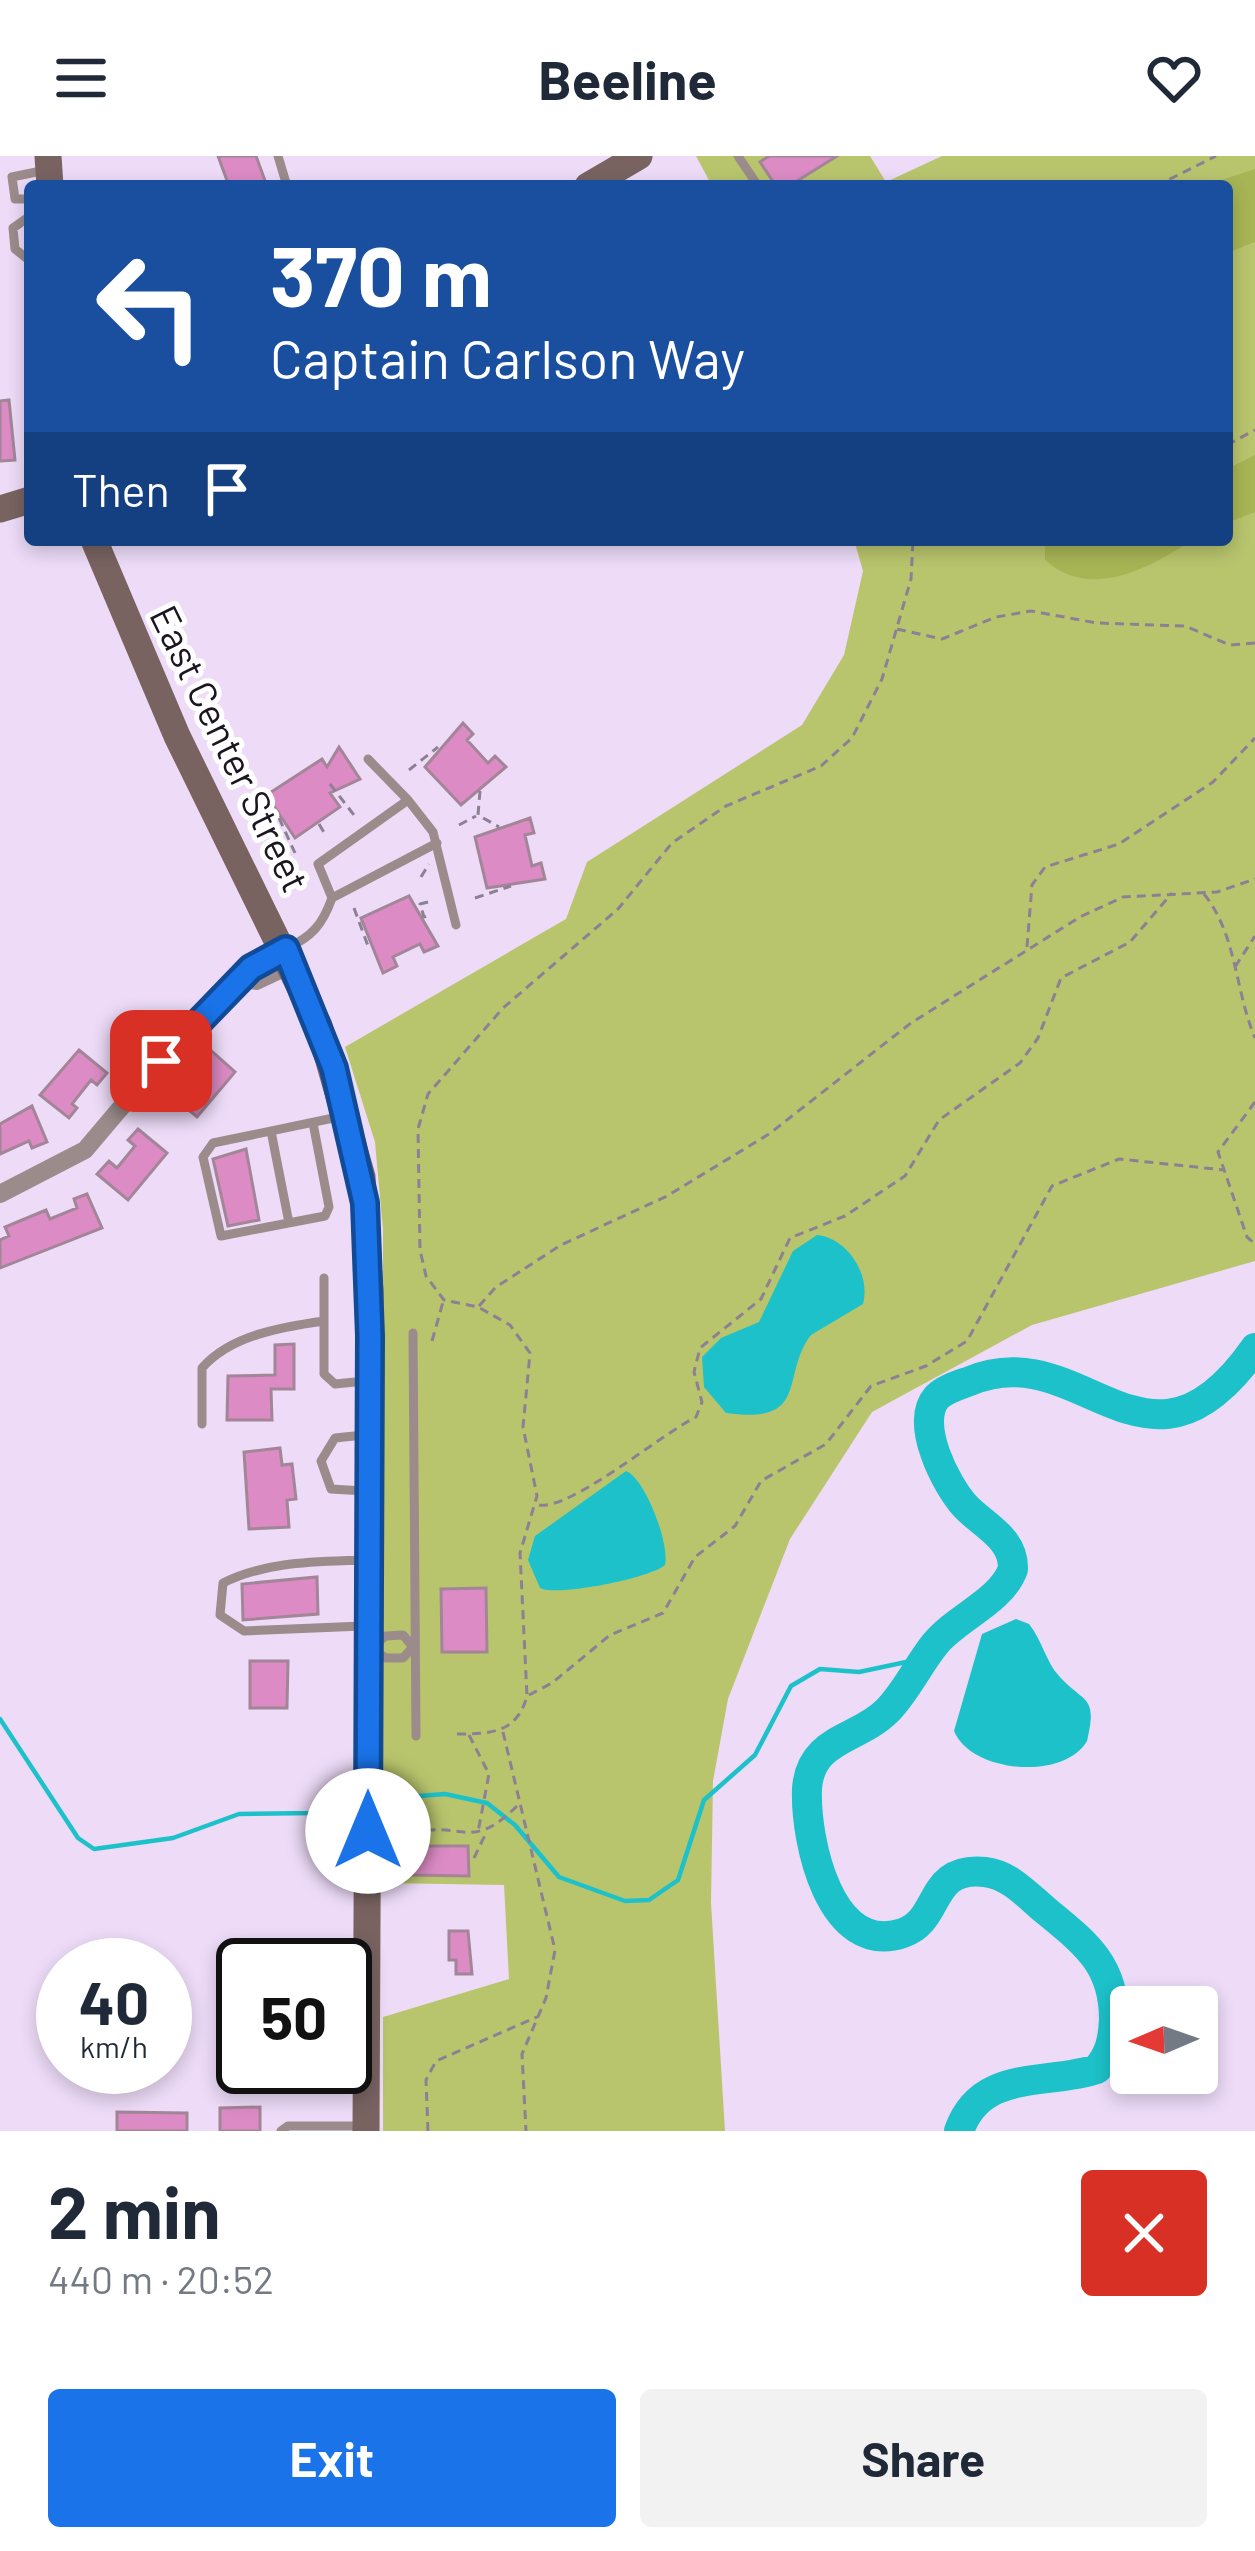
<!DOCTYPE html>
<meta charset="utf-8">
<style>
body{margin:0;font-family:Barlow,sans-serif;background:#f2f2f3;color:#1f2937;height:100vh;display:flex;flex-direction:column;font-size:45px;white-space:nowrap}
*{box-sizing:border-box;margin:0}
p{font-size:39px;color:#747a83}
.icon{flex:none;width:66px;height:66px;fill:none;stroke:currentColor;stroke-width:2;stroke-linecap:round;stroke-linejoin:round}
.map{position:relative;height:1975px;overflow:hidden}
.drawer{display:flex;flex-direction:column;background:#fff;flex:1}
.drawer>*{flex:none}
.guide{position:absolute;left:24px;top:24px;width:1209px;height:366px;border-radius:12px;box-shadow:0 6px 18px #0003;background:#1a4fa0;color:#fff;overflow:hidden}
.needle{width:78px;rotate:268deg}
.controls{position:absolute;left:1110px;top:1830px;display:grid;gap:24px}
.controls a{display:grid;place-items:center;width:108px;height:108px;border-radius:12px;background:#fff;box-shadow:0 6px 18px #0003;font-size:60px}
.speed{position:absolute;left:36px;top:1782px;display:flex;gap:24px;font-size:60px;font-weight:700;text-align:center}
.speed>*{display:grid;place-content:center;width:156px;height:156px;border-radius:50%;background:#fff;box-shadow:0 6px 18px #0003;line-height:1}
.speed small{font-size:30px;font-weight:400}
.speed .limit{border:6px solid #111;border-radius:18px;background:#fff;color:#111}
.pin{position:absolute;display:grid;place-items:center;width:102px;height:102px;color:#fff;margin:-51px;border-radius:24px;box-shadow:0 6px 18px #0006}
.me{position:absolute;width:132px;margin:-66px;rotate:0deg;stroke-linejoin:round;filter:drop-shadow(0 0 9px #0008)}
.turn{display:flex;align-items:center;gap:42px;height:252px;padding:0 48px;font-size:54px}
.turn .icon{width:156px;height:156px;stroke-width:2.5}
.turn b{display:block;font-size:84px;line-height:102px}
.then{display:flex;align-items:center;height:114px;padding:0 48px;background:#0003;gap:24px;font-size:45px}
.round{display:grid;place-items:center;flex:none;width:126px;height:126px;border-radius:12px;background:#f2f2f3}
.headline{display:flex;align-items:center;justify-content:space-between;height:204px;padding:0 48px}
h1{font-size:72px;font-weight:700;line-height:90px}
.cta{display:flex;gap:24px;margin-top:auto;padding:24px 48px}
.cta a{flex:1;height:138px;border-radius:12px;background:#1a73e8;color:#fff;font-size:48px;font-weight:700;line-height:138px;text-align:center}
.cta a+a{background:#f2f2f3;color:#1f2937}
header{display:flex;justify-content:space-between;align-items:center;height:156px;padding:0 48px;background:#fff;font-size:54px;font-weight:700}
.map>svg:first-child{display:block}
.green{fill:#b9c56d}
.forest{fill:#a8b555}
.water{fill:#1dc1c9}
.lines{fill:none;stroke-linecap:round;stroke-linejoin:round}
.stream{stroke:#1dc1c9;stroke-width:4.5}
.river{stroke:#1dc1c9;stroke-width:30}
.building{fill:#dc8bc4;stroke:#a28698;stroke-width:3}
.path{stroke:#8d8094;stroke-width:3;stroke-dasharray:9 6;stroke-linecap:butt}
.lane{stroke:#9b8c8b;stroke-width:9}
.street{stroke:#9b8c8b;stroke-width:18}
.secondary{stroke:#786361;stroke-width:27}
.route-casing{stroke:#114b97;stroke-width:30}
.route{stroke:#1a73e8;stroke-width:21}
.labels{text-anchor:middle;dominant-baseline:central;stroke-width:10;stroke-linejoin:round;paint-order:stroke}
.street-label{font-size:39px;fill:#1b151f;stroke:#fff}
</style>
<header><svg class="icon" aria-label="menu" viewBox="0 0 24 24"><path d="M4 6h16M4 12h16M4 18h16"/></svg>Beeline<svg class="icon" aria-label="heart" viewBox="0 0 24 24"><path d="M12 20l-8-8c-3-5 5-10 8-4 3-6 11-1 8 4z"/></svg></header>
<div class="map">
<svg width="1255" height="1975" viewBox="0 0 1255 1975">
<rect width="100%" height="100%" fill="#eddbf7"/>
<!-- green -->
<path class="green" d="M696,0H870L886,26L942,0H1255V1105L1032,1169L872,1256L790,1383L728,1543L713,1625L711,1747L725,1975H383V1861L509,1823L504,1729L383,1727V1074L375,986L345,891L566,763L587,706L802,569L844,499L863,415L854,384H1227V30H712Z"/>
<!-- forest -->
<path class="forest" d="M1255,13V86L1227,97V30H1203Z
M1255,299V356L1227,367V313Z
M1045,384H1192C1150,412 1090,445 1045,404Z"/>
<!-- water -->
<path class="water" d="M817,1079C847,1082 871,1118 863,1148L811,1179C780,1219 811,1269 726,1257L704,1231L702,1201L721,1182L759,1166L793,1095Z
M626,1315C645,1322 670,1388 665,1409C651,1422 556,1441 540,1432L528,1404L535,1380Z
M1016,1463L1029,1468C1042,1484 1046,1506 1059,1520C1084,1548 1098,1538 1087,1585C1064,1625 971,1617 954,1575L982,1478Z"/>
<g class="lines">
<!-- stream -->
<path class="stream" d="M0,1563L78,1682L94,1693L173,1682L239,1658L314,1657L349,1645
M392,1642L445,1638L487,1647L515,1669L559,1721L625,1745L649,1744L678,1724L704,1644L755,1599L791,1530L820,1513L859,1516L925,1502"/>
<!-- river -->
<path class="river" d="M959,1975C981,1912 1046,1930 1097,1913C1110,1898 1113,1884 1114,1863C1114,1808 1085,1787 1045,1754C1027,1739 1010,1719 985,1716C927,1710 942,1764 903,1777C830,1802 805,1684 807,1633C810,1582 858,1584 887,1555C906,1536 918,1509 935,1488C957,1461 1001,1446 1013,1413C1014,1382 984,1370 965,1350C946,1329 914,1267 937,1241C945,1233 959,1229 970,1225C1082,1177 1147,1346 1255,1192"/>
</g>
<!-- building -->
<path class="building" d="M218,0H256L267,30H229Z
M769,0H837L789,30H776L760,6Z
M9,244L15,304L0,305V245Z
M463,567L473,578L467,584L488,607L495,600L506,611L461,649L425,611Z
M339,591L360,623L330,637L340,651L295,682L274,650L266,655L259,644L322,603L327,611Z
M530,662L534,677L525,679L532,710L541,707L545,723L487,732L475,681Z
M409,740L438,790L424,796L420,788L393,801L397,810L383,817L361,762Z
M206,890L235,916L197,961L167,936L177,924L185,930L203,908L197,902Z
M79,894L107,917L97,929L91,924L72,948L77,952L69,962L40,939Z
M32,950L47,986L32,992L29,985L0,998V968Z
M138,973L167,997L128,1044L97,1018L109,1005L117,1012L135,990L128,984Z
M246,993L259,1064L228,1070L213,1003Z
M87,1038L102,1072L0,1112V1084L9,1080L5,1071L46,1054L50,1063L77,1052L74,1043Z
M294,1188V1233H271L272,1264H227L228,1220L275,1219V1189Z
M280,1292L282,1309L292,1308L296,1343L287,1344L289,1371L249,1373L244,1296Z
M317,1421L318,1458L243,1464L242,1428Z
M486,1432L487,1496H442L441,1433Z
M250,1505H288L287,1552H250Z
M411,1690H468L469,1720L411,1719Z
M449,1775H468L472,1818H456V1804H449Z
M260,1951V1975H220V1952Z
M117,1956L187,1957V1975H117Z"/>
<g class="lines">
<!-- path -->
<path class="path" d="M1156,30L1216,0
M1227,289L1255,274
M897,473L942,483L996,461L1031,455L1097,467L1185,470L1230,489L1255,487
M409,614L438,591
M330,628L354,659
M480,635L478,659L499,671
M279,662L295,697
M319,668L325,678
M459,669L476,660
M421,721L429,708
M1204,738C1237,779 1235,835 1255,882
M475,742L511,730
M428,746L420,748L424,761L431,759
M354,752L368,790
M1027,791L1032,729L1045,711L1119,688L1213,626L1255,582
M1235,811L1255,780
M1255,946L1218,996L1247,1081L1255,1088
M479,1150L496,1131L561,1089L667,1040L769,978L911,867L1080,761L1123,741L1217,736L1255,723
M432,1185L443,1146
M539,1349C571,1354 660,1279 696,1261L702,1246L694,1216L700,1192L761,1143L790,1082L845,1060L905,1020L939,964L1020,907L1038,882L1061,822L1130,786L1172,737
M529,1539L552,1527L610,1479L663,1457L695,1401L735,1370L761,1325L826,1288L871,1230L926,1210L967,1185L1052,1030L1119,1003L1224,1014
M503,1576L555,1794L546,1842L522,1898L526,1975
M457,1578C491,1578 517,1577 527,1540L520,1397L537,1340L523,1271L530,1197L510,1169L478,1151L444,1144L426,1120L420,1094L418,973L428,938L503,852L618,753L672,687L726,650L821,610L852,582L882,523L911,423L913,384
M469,1579L489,1618L478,1676
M474,1702L486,1677
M402,1705L409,1679C460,1661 468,1699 517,1650
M428,1975L426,1924L436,1905L537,1861"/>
<!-- lane -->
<path class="lane" d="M278,0L287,30
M738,0L758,30
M30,43H15L12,21L46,14
M30,60L13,72L15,93L30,105
M368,603L408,644
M332,742L437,687
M286,793C312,780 322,770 332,742L318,708L408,644L433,676L456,769
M313,967L329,1051L325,1060L221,1080L203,1001L213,987L343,960
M271,975L289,1067
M324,1122V1218L335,1228L365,1225
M413,1177L416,1580
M202,1268V1212C231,1179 282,1171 324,1165
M364,1279L335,1282L321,1305L331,1333L365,1335
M363,1470L244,1475L220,1459L223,1427C267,1405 316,1406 364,1404
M403,1479L413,1491L403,1502H386L369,1492L386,1480Z
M281,1975L288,1970H361"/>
<!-- street -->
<path class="street" d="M245,823L256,825L292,808
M0,1038L85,994L201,857L251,812L286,793"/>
<!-- secondary -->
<path class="secondary" d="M48,0L50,30
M588,30L639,0
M0,353L30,344
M94,384L177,580L319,870L362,1021L370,1135L366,1975"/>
</g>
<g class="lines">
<defs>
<path id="route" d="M161,905L251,812L286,793L334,912L365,1047L370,1180L368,1675"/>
</defs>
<!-- route casing -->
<use href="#route" class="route-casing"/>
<!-- route -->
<use href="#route" class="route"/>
</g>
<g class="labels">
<!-- street labels -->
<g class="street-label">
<text transform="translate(231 592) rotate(64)">East Center Street</text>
</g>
</g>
</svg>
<div class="controls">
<a><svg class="needle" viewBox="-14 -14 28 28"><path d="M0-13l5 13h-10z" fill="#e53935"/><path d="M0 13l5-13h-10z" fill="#747a83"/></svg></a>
</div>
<div class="speed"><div>40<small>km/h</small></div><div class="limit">50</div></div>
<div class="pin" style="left:161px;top:905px;background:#d93025"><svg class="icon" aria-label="arrive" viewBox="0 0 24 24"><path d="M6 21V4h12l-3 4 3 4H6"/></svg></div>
<svg class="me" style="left:368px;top:1675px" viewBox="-20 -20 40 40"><circle r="19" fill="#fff"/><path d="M0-13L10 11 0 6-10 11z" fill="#1a73e8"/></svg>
<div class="guide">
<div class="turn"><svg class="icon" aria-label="left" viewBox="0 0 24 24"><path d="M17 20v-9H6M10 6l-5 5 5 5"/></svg><div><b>370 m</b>Captain Carlson Way</div></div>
<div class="then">Then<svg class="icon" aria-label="arrive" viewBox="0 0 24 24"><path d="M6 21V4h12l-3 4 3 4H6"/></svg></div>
</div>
</div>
<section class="drawer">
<div class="headline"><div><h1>2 min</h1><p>440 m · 20:52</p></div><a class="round" style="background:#d93025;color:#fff"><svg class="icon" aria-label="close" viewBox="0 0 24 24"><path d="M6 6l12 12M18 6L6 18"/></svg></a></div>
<div class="cta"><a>Exit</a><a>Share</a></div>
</section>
